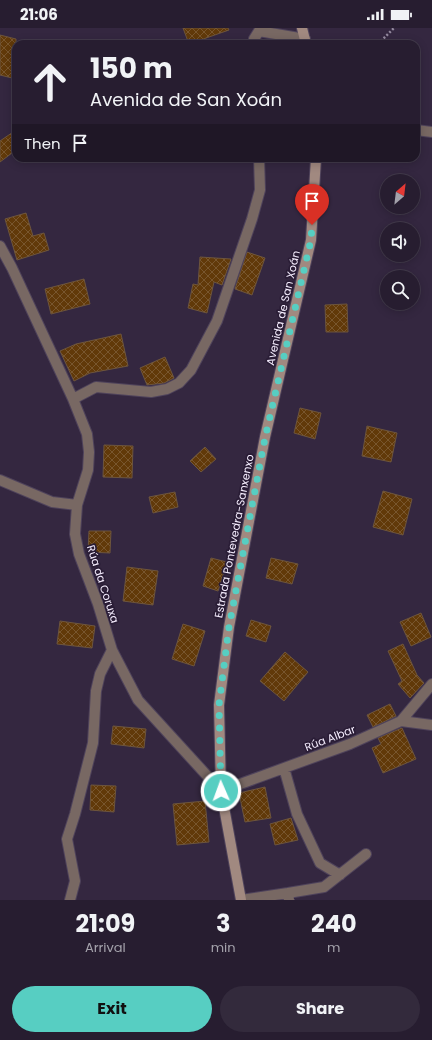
<!DOCTYPE html>
<meta charset="utf-8">
<style>
body{margin:0;font-family:Poppins,sans-serif;background:#332a3c;color:#f1f3f6;height:100vh;display:flex;flex-direction:column;font-size:15px;white-space:nowrap}
*{box-sizing:border-box;margin:0}
p{font-size:13px;color:#a4a2ab}
.icon{flex:none;width:22px;height:22px;fill:none;stroke:currentColor;stroke-width:2;stroke-linecap:round;stroke-linejoin:round}
.map{position:relative;height:872px;overflow:hidden}
.details{display:flex;flex-direction:column;background:#271d30;flex:1}
.details>*{flex:none}
.hud{position:absolute;left:12px;top:12px;width:408px;height:122px;border-radius:12px;box-shadow:0 2px 10px #0003,0 0 0 1px #433b4c;background:#271d30;color:#f1f3f6;overflow:hidden}
.needle{width:26px;rotate:28deg}
.tools{position:absolute;left:380px;top:146px;display:grid;gap:8px}
.tools a{display:grid;place-items:center;width:40px;height:40px;border-radius:50%;background:#271d30;box-shadow:0 2px 10px #0003,0 0 0 1px #433b4c;font-size:20px}
.pin{position:absolute;display:grid;place-items:center;width:34px;height:34px;color:#fff;margin:-41px -17px;border-radius:50% 50% 50% 0;rotate:-45deg;box-shadow:0 0 4px #0007}
.pin .icon{rotate:45deg}
.me{position:absolute;width:44px;margin:-22px;rotate:358deg;stroke-linejoin:round;filter:drop-shadow(0 0 3px #0008)}
.turn{display:flex;align-items:center;gap:14px;height:84px;padding:0 12px;font-size:18px}
.turn .icon{width:52px;height:52px;stroke-width:2.5}
.turn b{display:block;font-size:28px;line-height:34px}
.then{display:flex;align-items:center;height:38px;padding:0 12px;background:#0003;gap:8px;font-size:15px}
.eta{display:flex;justify-content:space-evenly;align-items:center;height:68px;text-align:center}
.eta b{font-size:24px;font-weight:700;line-height:28px}
.primary-button{display:flex;gap:8px;margin-top:auto;padding:8px 12px}
.primary-button a{flex:1;height:46px;border-radius:24px;background:#57cec2;color:#111;font-size:16px;font-weight:700;line-height:46px;text-align:center}
.primary-button a+a{background:#332a3c;color:#f1f3f6}
.status{display:flex;justify-content:space-between;align-items:center;height:28px;padding:0 20px;background:#271d30;direction:ltr}
.status svg{height:11px;fill:currentColor}
.map>svg:first-child{display:block}
.building{fill:url(#building-cross-hatch);stroke:#6d553d}
.lines{fill:none;stroke-linecap:round;stroke-linejoin:round}
.minor-casing{stroke:#4f435b;stroke-width:12}
.secondary-casing{stroke:#4f435b;stroke-width:12}
.path{stroke:#948a9f;stroke-width:2.5;stroke-dasharray:2 2;stroke-linecap:butt}
.minor{stroke:#786863;stroke-width:10}
.secondary{stroke:#a18980;stroke-width:10}
.route{stroke:#57cec2;stroke-width:7;stroke-dasharray:0 12.6}
.labels{text-anchor:middle;dominant-baseline:central;stroke-width:3.5;stroke-linejoin:round;paint-order:stroke}
.street-label{font-size:11px;fill:#f5edfe;stroke:#2a1d36}
</style>
<div class="status"><b>21:06</b><svg viewBox="0 0 49 12"><path d="M0 12V9h3v3zM5 12V6h3v6zM10 12V3h3v9zM15 12V0h3v12zM26 1h20v11H26zM47 4h2v5h-2z"/></svg></div>
<div class="map">
<svg width="432" height="872" viewBox="0 0 432 872">
<defs>
<pattern id="building-cross-hatch" width="8" height="8" patternUnits="userSpaceOnUse"><rect width="8" height="8" fill="#613909"/><path d="M0 0l8 8M0 8l8-8" fill="none" stroke="#78562e"/></pattern>
</defs>
<rect width="100%" height="100%" fill="#342740"/>
<!-- building -->
<path class="building" d="M183,0H228L229,2L189,16Z
M0,7L16,11V51L0,47Z
M16,102V122L0,134V113Z
M26,185L33,208L44,205L49,222L17,232L5,191Z
M247,224L265,230L252,267L235,261Z
M200,229L231,231L222,257L214,254L207,285L188,280L193,256L198,257Z
M84,251L90,276L51,286L45,261Z
M347,276L348,304H326L325,277Z
M121,306L128,338L90,345L74,353L60,323L76,316Z
M165,329L174,350L164,355L147,357L140,340Z
M300,380L321,385L315,411L294,405Z
M367,398L397,405L391,434L362,428Z
M104,417L133,418L132,450L103,449Z
M205,419L216,431L201,444L190,433Z
M383,463L412,471L403,507L373,499Z
M175,464L178,479L153,485L149,469Z
M89,503H111L110,525L88,524Z
M211,530L227,534L218,563L203,558Z
M271,530L298,536L292,556L266,550Z
M127,539L158,543L153,577L123,573Z
M421,585L431,609L411,618L400,594Z
M251,592L271,598L266,614L246,608Z
M60,593L95,598L92,620L57,616Z
M183,596L205,603L194,638L172,631Z
M403,616L417,647L424,655L410,670L398,656L402,653L388,623Z
M285,624L308,644L284,673L260,653Z
M390,676L396,688L373,699L367,687Z
M113,698L146,701L144,720L111,716Z
M402,700L416,731L383,745L372,720L381,716L378,710Z
M91,757L116,758L114,784L90,782Z
M265,759L271,790L245,794L239,765Z
M205,773L209,814L177,817L173,776Z
M291,790L298,812L275,817L270,796Z"/>
<g class="lines">
<defs>
<path id="minor" d="M253,16L254,11L259,3L305,11
M416,102L432,104
M0,218L12,240L73,371L87,406L89,424L88,442L77,477L75,506L79,526L98,576L112,622L138,672L221,763L350,716L401,693L432,656
M73,371L96,359L151,364L167,361L179,355L191,342L217,293L252,191L260,162L259,130
M0,452L52,474L77,477
M401,693L432,697
M284,740L297,786L320,835L340,847
M70,872L75,853L67,811L75,786L93,715L96,663L100,646L112,622
M241,872L288,865
M289,872L288,865L324,859L366,826"/>
<path id="secondary" d="M302,0L306,16
M241,872L221,763L219,677L229,599L265,409L311,212L316,130"/>
</defs>
<!-- minor casing -->
<use href="#minor" class="minor-casing"/>
<!-- secondary casing -->
<use href="#secondary" class="secondary-casing"/>
<!-- path -->
<path class="path" d="M378,16L394,0"/>
<!-- minor -->
<use href="#minor" class="minor"/>
<!-- secondary -->
<use href="#secondary" class="secondary"/>
</g>
<g class="lines">
<!-- route -->
<path class="route" d="M221,763L219,677L229,599L265,410L311,212L312,197"/>
</g>
<g class="labels">
<!-- street labels -->
<g class="street-label">
<text transform="translate(283 280) rotate(-77)">Avenida de San Xoán</text>
<text transform="translate(234 508) rotate(-79)">Estrada Pontevedra-Sanxenxo</text>
<text transform="translate(103 556) rotate(72)">Rúa da Coruxa</text>
<text transform="translate(330 710) rotate(-21)">Rúa Albar</text>
</g>
</g>
</svg>
<div class="tools">
<a><svg class="needle" viewBox="-14 -14 28 28"><path d="M0-13l5 13h-10z" fill="#e53935"/><path d="M0 13l5-13h-10z" fill="#a4a2ab"/></svg></a>
<a><svg class="icon" aria-label="sound" viewBox="0 0 24 24"><path d="M4 9h4l5-4v14l-5-4H4zM17 9q2 3 0 6"/></svg></a>
<a><svg class="icon" aria-label="search" viewBox="0 0 24 24"><circle cx="10" cy="10" r="6"/><path d="M15 15l6 6"/></svg></a>
</div>
<div class="pin" style="left:312px;top:197px;background:#d93025"><svg class="icon" aria-label="arrive" viewBox="0 0 24 24"><path d="M6 21V4h12l-3 4 3 4H6"/></svg></div>
<svg class="me" style="left:221px;top:763px" viewBox="-20 -20 40 40"><circle r="17" fill="#57cec2" stroke="#fff" stroke-width="3"/><path d="M0-11L8 9 0 5-8 9z" fill="#fff"/></svg>
<div class="hud">
<div class="turn"><svg class="icon" aria-label="ahead" viewBox="0 0 24 24"><path d="M12 20V5M6 11l6-6 6 6"/></svg><div><b>150 m</b>Avenida de San Xoán</div></div>
<div class="then">Then<svg class="icon" aria-label="arrive" viewBox="0 0 24 24"><path d="M6 21V4h12l-3 4 3 4H6"/></svg></div>
</div>
</div>
<section class="details">
<div class="eta">
<div><b>21:09</b><p>Arrival</p></div>
<div><b>3</b><p>min</p></div>
<div><b>240</b><p>m</p></div>
</div>
<div class="primary-button"><a>Exit</a><a>Share</a></div>
</section>
